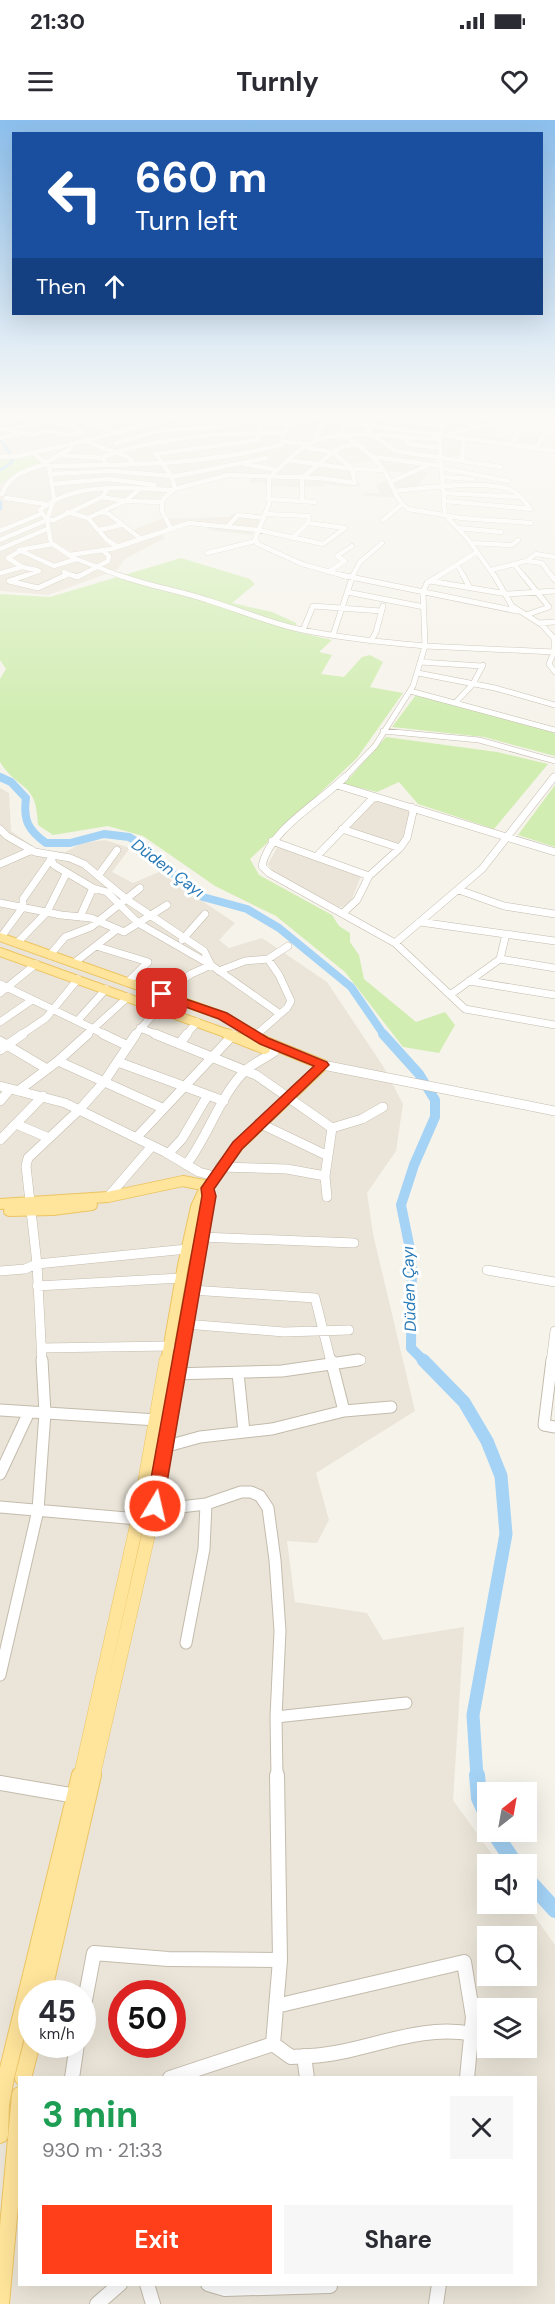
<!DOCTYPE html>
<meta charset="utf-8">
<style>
body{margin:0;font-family:"DM Sans",sans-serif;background:#f7f7f7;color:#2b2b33;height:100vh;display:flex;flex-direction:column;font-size:22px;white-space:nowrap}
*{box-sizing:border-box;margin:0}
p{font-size:20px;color:#7c7c81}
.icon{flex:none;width:33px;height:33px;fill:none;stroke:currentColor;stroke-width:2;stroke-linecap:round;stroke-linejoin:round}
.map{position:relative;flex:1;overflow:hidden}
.side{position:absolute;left:18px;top:1956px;width:519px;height:210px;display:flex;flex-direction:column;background:#fff;border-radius:0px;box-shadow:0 6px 24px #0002}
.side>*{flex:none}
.hud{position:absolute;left:12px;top:12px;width:531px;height:183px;border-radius:0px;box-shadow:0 6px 24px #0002;background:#1a4fa0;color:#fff;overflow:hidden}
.needle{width:39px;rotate:31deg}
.fabs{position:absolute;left:477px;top:1662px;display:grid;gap:12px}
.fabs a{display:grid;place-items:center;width:60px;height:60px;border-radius:0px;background:#fff;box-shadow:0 6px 24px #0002;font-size:30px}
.speed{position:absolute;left:18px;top:1860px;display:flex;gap:12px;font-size:30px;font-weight:700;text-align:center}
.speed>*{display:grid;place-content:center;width:78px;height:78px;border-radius:50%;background:#fff;box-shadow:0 6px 24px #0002;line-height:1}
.speed small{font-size:15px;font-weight:400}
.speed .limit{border:9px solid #d22;background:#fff;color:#111}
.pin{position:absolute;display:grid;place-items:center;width:51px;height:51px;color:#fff;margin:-26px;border-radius:12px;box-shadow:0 3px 9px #0006}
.me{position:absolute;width:66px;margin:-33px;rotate:9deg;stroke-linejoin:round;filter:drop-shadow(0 0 4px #0008)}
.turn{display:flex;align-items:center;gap:21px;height:126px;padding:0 24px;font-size:27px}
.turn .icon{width:78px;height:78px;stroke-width:2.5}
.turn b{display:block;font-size:42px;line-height:51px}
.then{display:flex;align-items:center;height:57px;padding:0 24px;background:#0003;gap:12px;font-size:22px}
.round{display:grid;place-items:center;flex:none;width:63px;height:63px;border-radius:0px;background:#f7f7f7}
.summary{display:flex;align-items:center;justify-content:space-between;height:102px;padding:0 24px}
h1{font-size:36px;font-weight:700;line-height:45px;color:#1e9e55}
.action{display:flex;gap:12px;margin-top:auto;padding:12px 24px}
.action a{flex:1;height:69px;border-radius:0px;background:#ff3f19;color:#fff;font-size:24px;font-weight:700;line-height:69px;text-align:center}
.action a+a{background:#f7f7f7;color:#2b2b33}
.status{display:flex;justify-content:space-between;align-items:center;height:42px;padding:0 30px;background:#fff;direction:ltr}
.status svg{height:16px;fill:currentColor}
header{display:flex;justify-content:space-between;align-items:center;height:78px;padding:0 24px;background:#fff;font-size:27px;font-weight:700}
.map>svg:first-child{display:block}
.residential{fill:#ebe5d9;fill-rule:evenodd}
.green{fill:#d1edb2}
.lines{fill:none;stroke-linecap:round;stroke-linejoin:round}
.canal{stroke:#a4d3f6;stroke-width:3}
.river-far5{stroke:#a4d3f6;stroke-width:5}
.river-far4{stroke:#a4d3f6;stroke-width:7}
.river-far3{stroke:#a4d3f6;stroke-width:8}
.river-far2{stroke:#a4d3f6;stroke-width:10}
.river-far1{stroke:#a4d3f6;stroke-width:13}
.river{stroke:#a4d3f6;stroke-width:16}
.minor-far5-casing{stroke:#c3bbac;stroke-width:5}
.minor-far4-casing{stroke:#c3bbac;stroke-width:6}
.minor-far3-casing{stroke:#c3bbac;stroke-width:8}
.minor-far2-casing{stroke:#c3bbac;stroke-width:10}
.minor-far1-casing{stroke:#c3bbac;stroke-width:13}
.minor-casing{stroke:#c3bbac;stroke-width:16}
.major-far3-casing{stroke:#ecc563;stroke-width:10}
.major-far2-casing{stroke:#ecc563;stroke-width:12}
.major-far1-casing{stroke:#ecc563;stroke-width:14}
.major-casing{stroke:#ecc563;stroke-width:18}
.minor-far5{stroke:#fff;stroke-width:4.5}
.minor-far4{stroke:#fff;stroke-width:5}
.minor-far3{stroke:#fff;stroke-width:7}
.minor-far2{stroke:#fff;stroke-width:9}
.minor-far1{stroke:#fff;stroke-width:11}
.minor{stroke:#fff;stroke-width:14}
.major-far3{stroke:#ffe49b;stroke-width:8}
.major-far2{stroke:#ffe49b;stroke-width:10}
.major-far1{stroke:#ffe49b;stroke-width:13}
.major{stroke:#ffe49b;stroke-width:16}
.route{fill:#ff3f19;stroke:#a62910;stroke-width:1.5}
.labels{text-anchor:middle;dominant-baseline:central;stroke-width:6;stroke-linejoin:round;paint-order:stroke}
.water-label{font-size:16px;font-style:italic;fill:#2779b7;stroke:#fff}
</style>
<div class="status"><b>21:30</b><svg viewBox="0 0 49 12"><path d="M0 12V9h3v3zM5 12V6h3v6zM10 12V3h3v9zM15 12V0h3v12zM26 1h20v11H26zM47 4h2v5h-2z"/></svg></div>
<header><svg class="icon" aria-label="menu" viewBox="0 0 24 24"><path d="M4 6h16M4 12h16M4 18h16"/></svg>Turnly<svg class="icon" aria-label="heart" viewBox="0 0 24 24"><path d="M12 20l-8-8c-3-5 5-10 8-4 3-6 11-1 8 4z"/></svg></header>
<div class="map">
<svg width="555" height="2184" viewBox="0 0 555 2184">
<rect width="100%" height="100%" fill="#f6f3eb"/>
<!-- residential -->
<path class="residential" d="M0,297L501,298L507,305L499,306L492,317L518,320L522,312L532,313L531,316L555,318V329L553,328V326L509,321L508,323L491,320L485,326L466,323L464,336L438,335L437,338L420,350L427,353L416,368L392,371L394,377L364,376L363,372L380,374L376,365L406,353L386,351L381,343L373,341L349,344L353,349L358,363L362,366L345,367L324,364V366L293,367L264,366V363H251L250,358L223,355L167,372L159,378L158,384L125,383L110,392L133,410L161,399L229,397L235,393L263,395L252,415L209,410L208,406L188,405L162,414L165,418L125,439L117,450L48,475L0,471Z
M0,668L9,673L11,711L38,730L65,732L82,723L105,720L130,728L112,752L133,763L159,752L235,803L219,820L229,828L262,818L327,862L383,946L403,984L396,1031L367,1073L373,1114L415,1291L316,1353L329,1400L317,1423L287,1421L295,1482L367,1493L383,1520L464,1507L453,1680L499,1744H488V1784H526L555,1825V2184H0ZM488,1816H526V1856H488ZM32,1874H82V1924H32ZM122,1874H172V1924H122ZM488,1888H526V1928H488ZM20,1958H536V2164H20Z
M376,679L410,690L403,717L398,725L347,708Z
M278,726L361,756L352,779L343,787H339L274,753L268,744Z"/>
<!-- green -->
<path class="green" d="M31,334L43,344L15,353L0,364V338Z
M181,438L250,459L255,464L232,483L272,492L296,503L297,512L332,520L319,532L332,535L321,554L344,557L362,537L370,535L383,542L370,567L403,573L357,638L250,739L259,755L332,795L339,806L350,813V822L359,835L364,859L416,902L445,892L455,905L439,933L403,927L345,852L276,796L215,766L143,716L108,706L53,715L38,705C37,661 19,672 0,642V559L6,549L0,540V474L50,477Z
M416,575L555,613V636L484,617L392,607Z
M386,617L497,632L548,644L494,709L418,684L399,662L377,672L344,664Z
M555,665V727L518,715Z"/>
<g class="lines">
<!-- canal -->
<path class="canal" d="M0,319L11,335
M0,350L10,344L13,338"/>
<!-- river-far5 -->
<path class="river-far5" d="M0,383V388"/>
<!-- river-far4 -->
<path class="river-far4" d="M0,657L4,659"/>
<!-- river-far3 -->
<path class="river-far3" d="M0,657L11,662L26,678C23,700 28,710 46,723H70L104,714L129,717L142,725L188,767L203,777L247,789L279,808L351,867L384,915"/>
<!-- river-far2 -->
<path class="river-far2" d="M383,914L419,954L435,980V997L414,1045L401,1085L412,1139L411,1228L425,1242"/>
<!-- river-far1 -->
<path class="river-far1" d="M423,1240L464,1282L487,1321L501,1356L506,1414L473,1595L477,1657"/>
<!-- river -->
<path class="river" d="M477,1655L479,1678L488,1698
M494,1712L515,1744
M526,1758L555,1790"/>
<defs>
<path id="minor-far5" d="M71,297L117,313
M309,297L555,331
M353,297L340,312C355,323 372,334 383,349C393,363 394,379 408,389L461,398L531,403
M379,297L367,311L396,331L501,347
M434,297L479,304
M448,297L439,314L445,395L467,418L495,457
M477,297H504
M378,298L443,306
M0,300L10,297
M523,300L555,309
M257,303L289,304
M99,306L129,297
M0,308L34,315L47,311L69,315L84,311L34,297
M11,308L45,302
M449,314L476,307L522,303
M403,317L409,324L440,328
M0,318L20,314
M85,321L128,337L134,344
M316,321L315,318L327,297
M283,322L312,324
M116,323L162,310L233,306L231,297
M512,325L523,299
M308,328L333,332
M536,329L548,306
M33,333L49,346L54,379L47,400L51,423L74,438L123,457
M59,335L103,338
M0,337L18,336L63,326L178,297
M373,337L441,346
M288,340L352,349L383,350
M462,340L464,319
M45,343L72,328
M106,344L103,338L105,336C164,316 223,313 284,313L295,297
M244,344L277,350
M49,346C127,345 205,345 281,325L284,313
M441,348L508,361
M50,354L111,351L172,356
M172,357L266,338
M442,357L473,359
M390,362L427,346
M52,364L109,359L155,365
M175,369L172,357L156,334L258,320L259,307L251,297
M395,371C420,368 495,358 515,372C521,376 526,384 531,389L445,381
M444,373L518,377
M2,374C9,354 27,350 46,344
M102,377L125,381L162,382
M6,378L45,384
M268,379L315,382
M302,381V358L333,332
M67,392L88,398L107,420L118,427
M102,392L109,394L141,419
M266,394L309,396L308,403L292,418
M88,398L125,381L140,369
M47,400L40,390C76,361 129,368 172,370
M383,400L401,385
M308,403L345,408
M228,406L238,395L264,398
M458,408L501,412
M171,409L162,391V382L166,376L175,369L228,355L320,358L355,363L352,349L333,332L341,327L356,324
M99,410L121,405
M0,411L41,394
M0,420L47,400H54L102,377L107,370
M471,423L512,425L518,420
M53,424L19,430L54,446L77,439
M0,429L47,409
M20,431L8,438L22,447L37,450
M207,433L256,421
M69,435L111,429L189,403L258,410L323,424L345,408
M526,441L542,443L552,457
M457,444L464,457
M515,445L524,457
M491,450L526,441L536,434L555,437
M64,452L76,457
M328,452L345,441L337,436L352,426
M1,453L22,447
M22,457L39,451
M63,457L69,454
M78,457L108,441L109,436L102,430
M348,457L302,444L258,424L255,419L269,384V358C283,345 298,328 316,321C342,309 409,318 440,319
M352,457L360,442L382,423
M437,457L477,432"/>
<path id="minor-far4" d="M27,455L9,461L38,468L66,455
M72,455L77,457L81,455
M119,455C148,466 177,470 207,480C237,489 267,502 298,509C340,518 383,522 425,526L423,472L427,463L440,455
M341,455L517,491
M463,455L470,468
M494,455L512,486L542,505L554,518V532L549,544L555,552
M523,455L549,487L526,495
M551,455L555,460
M430,461L507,474L555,471
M347,472L424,487
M539,503L555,502
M303,510L313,486L381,491
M333,515L353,455
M371,521L376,512L383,486
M420,542L482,546
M418,553L495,568L555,585
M410,571L555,610
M456,582L473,564L483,545
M383,611L479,620L555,641
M343,659L375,626L413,566L425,526L554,532
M553,659L555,656"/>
<path id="minor-far3" d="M345,657C319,683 269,710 262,746L269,753L395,823L465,889L555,905
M337,665L555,732
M0,709L7,716L35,732L70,738L84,744L126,779L204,831L211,845L191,854L162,874
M342,709L400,728
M272,721L369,756
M49,735L54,745L93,768L107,772L138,803L211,845L280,894
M317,736L374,677
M0,744L32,730
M98,756L117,730
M459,770L504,786L555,794
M0,783L61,795L91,798L124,812L167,785
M343,793L357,780L369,756L400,728L407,718L413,692L411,687
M80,797L93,768
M420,802L555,821
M1,817L23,787V779L51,739
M182,820L205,794
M17,823L47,792L66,754
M395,823L482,749L554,657
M96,826L148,842L128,862
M50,835L65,817L91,807L140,768
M268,839L288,826
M500,839L506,814
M74,843L116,810
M219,851L245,841L268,839L279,855L291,881L287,888L256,915
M469,861L555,875
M0,864L106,915
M0,873L36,844
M450,875L500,839L555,848
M78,900L106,869
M0,902L32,880
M140,908L158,915
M21,915L46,898L78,859
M86,915L128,877
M135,915L159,888
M186,915L197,902"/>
<path id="minor-far2" d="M103,914L128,926
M155,914L256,955L332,1008L362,999L383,987
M255,916L257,914
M0,921L47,949
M180,923L187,914
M0,930L23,914
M58,941L162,988
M118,942L224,981
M323,945L555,991
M0,966L65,983L165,1032L199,1052L214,1056
M18,971L58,941L88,914
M0,981L10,969
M259,1003L328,1036
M16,1004L49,1018
M136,1018L233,915
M0,1020L43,976
M168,1034L182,1019L208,975
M186,1045C208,1017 221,973 246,950C254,943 265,938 274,932
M220,1047L287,1049L325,1056
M108,1077L152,1026
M327,1077L325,1056L332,1008
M201,1117L354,1123
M487,1150L555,1162
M0,1151L25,1149L37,1144L187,1129
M37,1166L181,1158
M191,1170L315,1178L331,1242
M185,1204L284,1212L349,1210
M41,1228L170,1226
M42,1242L37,1144L26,1046L28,1038L80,989L104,962L136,914
M347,1242L361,1240
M551,1242L555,1211"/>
<path id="minor-far1" d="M331,1240L344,1291
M552,1240L544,1305L555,1307
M238,1253L244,1312
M172,1254L282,1251L358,1240
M0,1290L157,1300
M164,1327L200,1317L272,1309L344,1291L391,1287
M0,1354L29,1292
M155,1386L180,1387L206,1384L241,1372H251L260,1376L268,1388L275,1440L280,1511L276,1597L277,1657
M0,1387L138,1399
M186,1523L204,1429L206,1384
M0,1555L38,1390L45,1293L42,1240
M276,1597L406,1583"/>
<path id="minor" d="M0,1663L76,1676
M276,1886L464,1842L473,1897L467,1958
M82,1896L94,1833L168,1839L280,1840
M273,1924L291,1937L310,1936C365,1933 416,1903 473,1914
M304,1936L307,1958
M72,1958L77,1924
M170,1958L273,1924L280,1840L277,1655
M147,2164L153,2184
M208,2164L225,2169L330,2166
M97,2184L120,2164
M436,2184L439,2164"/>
<path id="major-far3" d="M0,817L223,896L255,915
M0,832L231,915"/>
<path id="major-far2" d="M227,914L265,929
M252,914L264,921L323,945
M0,1084L108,1077L183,1061L208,1066
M9,1091L53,1090L92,1085
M166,1242L183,1145L196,1087L202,1074L238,1026L323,945
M180,1242L209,1075L207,1068"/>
<path id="major-far1" d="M80,1657L138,1399L166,1240
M93,1657L155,1386L180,1240"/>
<path id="major" d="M43,1874L93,1655
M23,1958L32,1923
M0,2015L1,1984L6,1957L80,1655
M1,2184L20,1975"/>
</defs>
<!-- minor-far5 casing -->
<use href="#minor-far5" class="minor-far5-casing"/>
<!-- minor-far4 casing -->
<use href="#minor-far4" class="minor-far4-casing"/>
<!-- minor-far3 casing -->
<use href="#minor-far3" class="minor-far3-casing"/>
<!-- minor-far2 casing -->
<use href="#minor-far2" class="minor-far2-casing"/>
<!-- minor-far1 casing -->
<use href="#minor-far1" class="minor-far1-casing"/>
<!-- minor casing -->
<use href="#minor" class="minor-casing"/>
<!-- major-far3 casing -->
<use href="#major-far3" class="major-far3-casing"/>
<!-- major-far2 casing -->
<use href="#major-far2" class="major-far2-casing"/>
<!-- major-far1 casing -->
<use href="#major-far1" class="major-far1-casing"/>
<!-- major casing -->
<use href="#major" class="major-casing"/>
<!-- minor-far5 -->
<use href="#minor-far5" class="minor-far5"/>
<!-- minor-far4 -->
<use href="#minor-far4" class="minor-far4"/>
<!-- minor-far3 -->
<use href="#minor-far3" class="minor-far3"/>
<!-- minor-far2 -->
<use href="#minor-far2" class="minor-far2"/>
<!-- minor-far1 -->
<use href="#minor-far1" class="minor-far1"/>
<!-- minor -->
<use href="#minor" class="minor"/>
<!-- major-far3 -->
<use href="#major-far3" class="major-far3"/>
<!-- major-far2 -->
<use href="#major-far2" class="major-far2"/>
<!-- major-far1 -->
<use href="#major-far1" class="major-far1"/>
<!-- major -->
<use href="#major" class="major"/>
</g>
<!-- sky -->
<linearGradient id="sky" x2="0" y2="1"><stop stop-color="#8dc0ee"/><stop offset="0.49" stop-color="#fbfaf6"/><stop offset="1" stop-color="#fbfaf6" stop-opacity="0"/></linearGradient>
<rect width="555" height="603" fill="url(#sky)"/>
<!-- route -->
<path class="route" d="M162,871L227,893L268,918L327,942L329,945L242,1029L214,1069L216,1076L163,1386L161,1391L155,1393L149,1391L146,1386L202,1076L201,1068L233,1022L314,946L260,924L219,899L158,877V872Z"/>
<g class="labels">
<!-- water labels -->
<g class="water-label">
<text transform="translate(168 748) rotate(37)">Düden Çayı</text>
<text transform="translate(409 1169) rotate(-92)">Düden Çayı</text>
</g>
</g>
</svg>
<div class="fabs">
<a><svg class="needle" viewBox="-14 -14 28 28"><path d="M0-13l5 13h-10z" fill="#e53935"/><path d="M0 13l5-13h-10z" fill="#7c7c81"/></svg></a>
<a><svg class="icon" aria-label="sound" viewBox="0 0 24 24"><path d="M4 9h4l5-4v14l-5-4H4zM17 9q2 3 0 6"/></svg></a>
<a><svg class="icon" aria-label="search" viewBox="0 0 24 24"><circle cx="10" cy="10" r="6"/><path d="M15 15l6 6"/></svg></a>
<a><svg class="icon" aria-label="layers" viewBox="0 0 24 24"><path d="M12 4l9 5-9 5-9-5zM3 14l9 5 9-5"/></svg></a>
</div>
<div class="speed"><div>45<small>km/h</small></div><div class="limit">50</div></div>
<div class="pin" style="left:162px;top:874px;background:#d93025"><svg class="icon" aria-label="arrive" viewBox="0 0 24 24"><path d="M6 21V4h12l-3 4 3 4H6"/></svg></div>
<svg class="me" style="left:155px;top:1386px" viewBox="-20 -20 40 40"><circle r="17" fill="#ff3f19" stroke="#fff" stroke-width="3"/><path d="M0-11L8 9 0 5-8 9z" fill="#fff"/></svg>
<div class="hud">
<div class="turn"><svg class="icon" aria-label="left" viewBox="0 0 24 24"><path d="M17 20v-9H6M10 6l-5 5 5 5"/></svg><div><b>660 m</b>Turn left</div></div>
<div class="then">Then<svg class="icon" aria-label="ahead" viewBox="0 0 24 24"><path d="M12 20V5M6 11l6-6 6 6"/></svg></div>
</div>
<section class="side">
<div class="summary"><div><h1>3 min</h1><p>930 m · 21:33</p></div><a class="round"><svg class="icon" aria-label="close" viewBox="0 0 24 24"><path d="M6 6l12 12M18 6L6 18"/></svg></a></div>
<div class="action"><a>Exit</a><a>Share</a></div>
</section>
</div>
